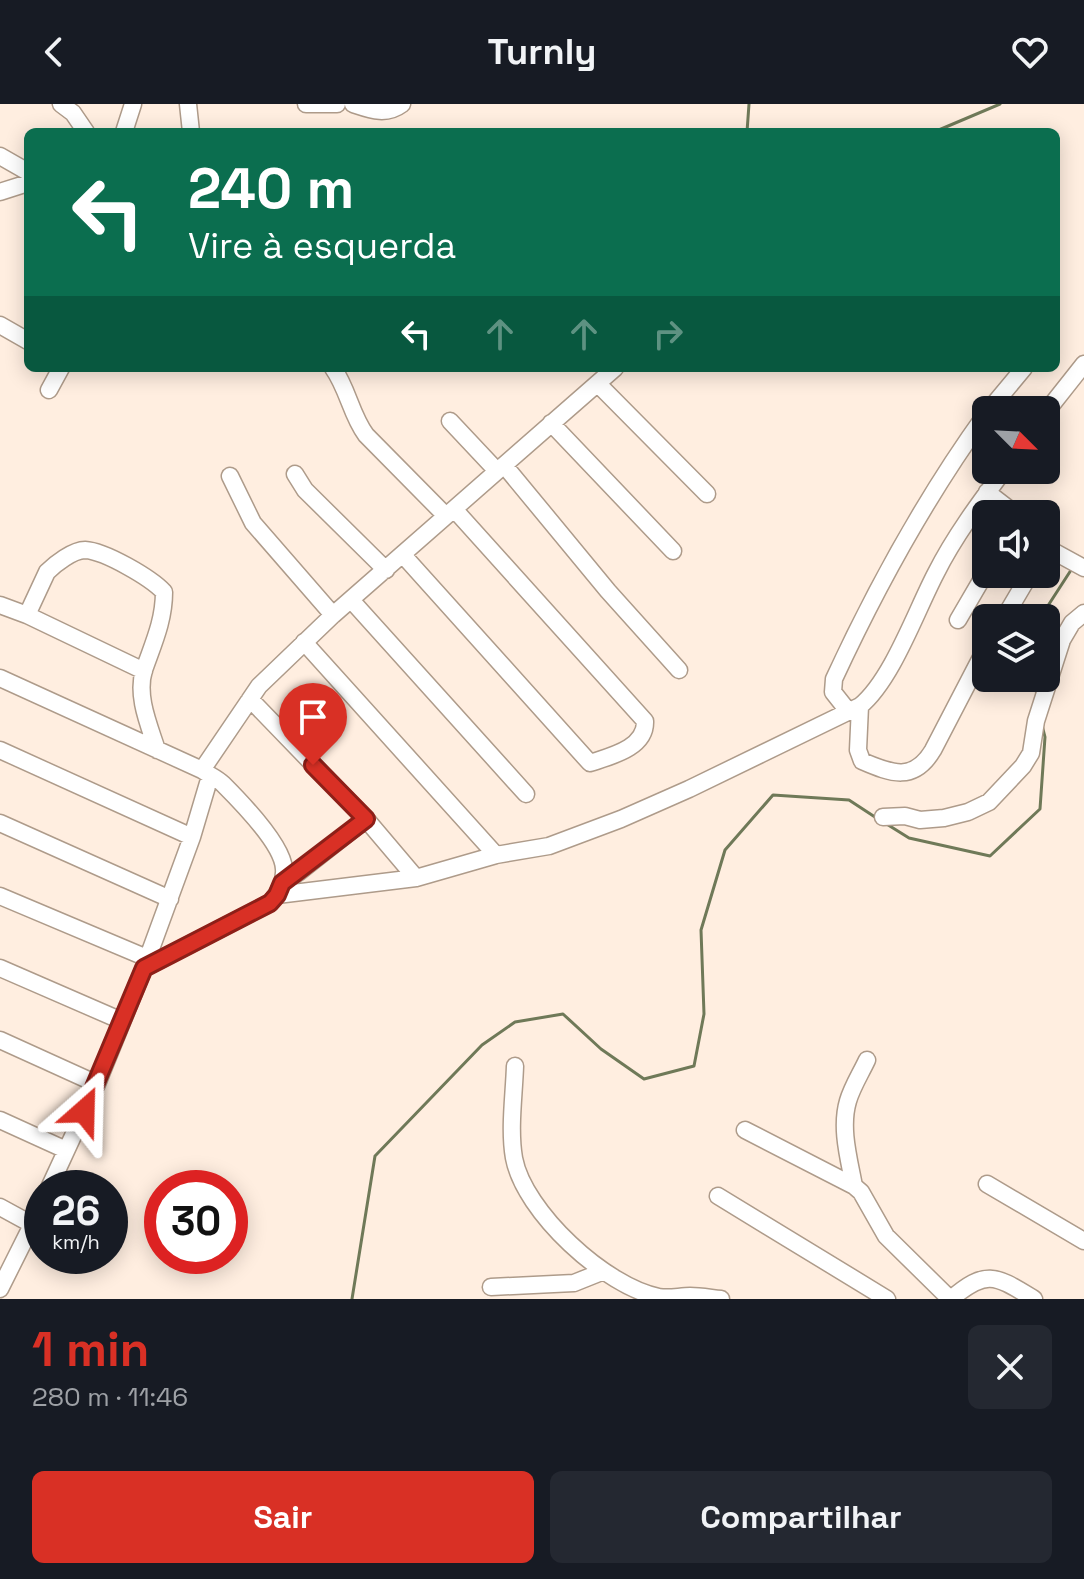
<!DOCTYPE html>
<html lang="pt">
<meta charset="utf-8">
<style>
body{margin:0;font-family:"Space Grotesk",sans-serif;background:#242831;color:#f1f3f6;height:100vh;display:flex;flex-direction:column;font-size:30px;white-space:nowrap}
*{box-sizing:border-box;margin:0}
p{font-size:26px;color:#9ea1a6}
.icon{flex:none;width:44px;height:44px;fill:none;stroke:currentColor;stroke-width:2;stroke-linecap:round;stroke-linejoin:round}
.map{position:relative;height:1195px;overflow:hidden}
.panel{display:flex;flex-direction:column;background:#171b24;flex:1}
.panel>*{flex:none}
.top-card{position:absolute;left:24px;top:24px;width:1036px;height:244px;border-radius:12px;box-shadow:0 4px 20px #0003;background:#0b6e4f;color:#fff;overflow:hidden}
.needle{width:52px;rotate:114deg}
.buttons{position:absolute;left:972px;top:292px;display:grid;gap:16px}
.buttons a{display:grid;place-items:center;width:88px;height:88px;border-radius:12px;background:#171b24;box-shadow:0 4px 20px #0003;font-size:40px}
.speed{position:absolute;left:24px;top:1066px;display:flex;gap:16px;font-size:40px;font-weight:700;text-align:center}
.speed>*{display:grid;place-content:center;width:104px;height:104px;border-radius:50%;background:#171b24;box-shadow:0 4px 20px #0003;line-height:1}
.speed small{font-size:20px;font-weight:400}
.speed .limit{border:12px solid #d22;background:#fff;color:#111}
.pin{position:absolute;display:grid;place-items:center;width:68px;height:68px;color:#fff;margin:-82px -34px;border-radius:50% 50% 50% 0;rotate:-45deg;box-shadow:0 0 8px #0007}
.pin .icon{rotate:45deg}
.me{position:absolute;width:88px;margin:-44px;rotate:25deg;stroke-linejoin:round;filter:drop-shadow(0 0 6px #0008)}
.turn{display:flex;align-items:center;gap:28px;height:168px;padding:0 32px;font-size:36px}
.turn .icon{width:104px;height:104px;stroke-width:2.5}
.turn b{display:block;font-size:56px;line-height:68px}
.lanes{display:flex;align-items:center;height:76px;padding:0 32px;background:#0003;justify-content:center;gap:40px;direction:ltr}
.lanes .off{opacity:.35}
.round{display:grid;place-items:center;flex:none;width:84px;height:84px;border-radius:12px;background:#242831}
.overview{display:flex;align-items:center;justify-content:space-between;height:136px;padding:0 32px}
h1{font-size:48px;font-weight:700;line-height:60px;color:#d93025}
.button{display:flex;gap:16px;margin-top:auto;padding:16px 32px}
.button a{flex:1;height:92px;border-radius:12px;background:#d93025;color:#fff;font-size:32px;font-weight:700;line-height:92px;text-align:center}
.button a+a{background:#242831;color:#f1f3f6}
header{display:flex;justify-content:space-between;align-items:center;height:104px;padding:0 32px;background:#171b24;font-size:36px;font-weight:700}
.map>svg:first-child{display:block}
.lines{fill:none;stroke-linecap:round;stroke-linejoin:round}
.stream{stroke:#6f7958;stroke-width:3}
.minor-casing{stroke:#ae9b8a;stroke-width:19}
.minor{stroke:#fff;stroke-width:16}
.route-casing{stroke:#8d1f18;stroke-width:20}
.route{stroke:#d93025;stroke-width:14}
</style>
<header><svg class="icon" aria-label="back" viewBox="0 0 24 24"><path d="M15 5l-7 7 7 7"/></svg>Turnly<svg class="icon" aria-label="heart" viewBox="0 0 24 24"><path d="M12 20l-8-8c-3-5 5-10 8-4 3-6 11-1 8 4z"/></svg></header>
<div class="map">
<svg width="1084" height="1195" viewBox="0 0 1084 1195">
<rect width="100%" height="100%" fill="#ffeee0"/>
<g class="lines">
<!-- stream -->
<path class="stream" d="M747,28L749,0
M934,28L1000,0
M1040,514L1073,463
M1035,574L1037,594
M885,719L909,734L990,752L1040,705L1045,633L1042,621
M352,1195L375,1052L482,941L515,918L563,910L601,945L644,975L694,962L704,910L701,826L725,746L773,691L849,696L878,715"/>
<defs>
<path id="minor" d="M61,0L73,9L86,28
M188,0L191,28
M306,0H337
M353,0C371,6 386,12 402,0
M124,28L133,0
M0,52L28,68
M0,88L28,79
M0,221L28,237
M333,264C348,285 351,311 366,331L446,412
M598,280L707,390
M49,286L61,264
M989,306L1024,264
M1046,308L1084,260
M450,317L497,367
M551,319L673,447
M504,361L608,487L679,566
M295,370L305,386L386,466
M230,372L253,419L333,511
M987,388L1009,405L1011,410
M1046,447L1051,446L1084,464
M403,451L590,659C611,652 646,644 645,617L454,405
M352,497L526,690
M0,501L27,511
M1004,514L1030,470
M958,516L986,468
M304,538L496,751
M144,567L27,511L47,468C55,460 73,446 85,446C105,447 151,474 164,488C164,517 153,540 144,566C136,592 149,621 157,646
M0,574L202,666C209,671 217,674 223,680C240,697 283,741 284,765C285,778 278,790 270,799L144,864
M250,595L366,715L416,774
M860,602L858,646L862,657C892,670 914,678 933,646L986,544
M848,607L833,588L834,575C877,482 926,393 986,310
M0,646L192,733
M202,666L259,582L333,511L615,264
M883,713L905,712L920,716L944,714L968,708L989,698L1023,662L1031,649L1036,617L1062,536L1072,519L1084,509
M0,719L170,795
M282,779L299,768L366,715
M277,791L416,774L496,751L549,742L621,715L689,685L860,602C892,576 916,507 936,469C954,433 980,398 1004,366
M0,792L147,854
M0,864L122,917
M0,936L97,980
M515,962C514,992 509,1025 514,1054C524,1108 606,1183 659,1193C669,1195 680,1192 690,1192C700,1192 711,1194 721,1195
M0,1016L66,1046
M745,1026L854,1082L861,1088L886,1132L950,1195
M987,1080L1084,1137
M854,1082C849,1055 840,1024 848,997C852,983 861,969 867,956
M49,1084L97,980L144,864L192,733L208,679L215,675
M718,1092L887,1195
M0,1103L33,1121
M491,1183L574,1179L604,1167
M0,1185L42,1101
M951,1195C987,1164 996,1172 1034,1195"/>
</defs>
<!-- minor casing -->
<use href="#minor" class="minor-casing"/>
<!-- minor -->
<use href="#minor" class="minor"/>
</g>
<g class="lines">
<defs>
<path id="route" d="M84,1007L144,864L270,799L277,791L282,779L366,715L313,661"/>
</defs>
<!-- route casing -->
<use href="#route" class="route-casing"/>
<!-- route -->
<use href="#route" class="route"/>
</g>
</svg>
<div class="buttons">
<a><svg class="needle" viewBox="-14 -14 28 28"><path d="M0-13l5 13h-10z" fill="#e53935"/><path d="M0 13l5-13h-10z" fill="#9ea1a6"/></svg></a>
<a><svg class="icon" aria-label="sound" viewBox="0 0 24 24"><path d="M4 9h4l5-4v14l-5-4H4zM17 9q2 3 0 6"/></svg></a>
<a><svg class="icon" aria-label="layers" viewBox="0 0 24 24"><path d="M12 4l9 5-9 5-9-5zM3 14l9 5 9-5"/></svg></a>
</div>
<div class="speed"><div>26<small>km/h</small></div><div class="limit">30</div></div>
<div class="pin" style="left:313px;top:661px;background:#d93025"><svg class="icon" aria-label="arrive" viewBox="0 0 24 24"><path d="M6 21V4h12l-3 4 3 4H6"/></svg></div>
<svg class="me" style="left:84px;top:1007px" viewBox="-20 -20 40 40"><path d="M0-17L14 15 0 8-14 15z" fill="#d93025" stroke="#fff" stroke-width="4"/></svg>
<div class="top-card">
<div class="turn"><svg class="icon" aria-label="left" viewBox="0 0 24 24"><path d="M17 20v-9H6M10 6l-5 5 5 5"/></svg><div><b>240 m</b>Vire à esquerda</div></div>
<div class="lanes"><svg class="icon" aria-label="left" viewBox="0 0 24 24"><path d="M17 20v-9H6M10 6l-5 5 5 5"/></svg><svg class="icon off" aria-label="ahead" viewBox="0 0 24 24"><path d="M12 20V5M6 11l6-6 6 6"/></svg><svg class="icon off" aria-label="ahead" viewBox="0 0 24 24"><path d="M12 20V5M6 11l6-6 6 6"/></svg><svg class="icon off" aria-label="right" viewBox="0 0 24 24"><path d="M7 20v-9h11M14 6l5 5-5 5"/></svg></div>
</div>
</div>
<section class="panel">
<div class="overview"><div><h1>1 min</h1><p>280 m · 11:46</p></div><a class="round"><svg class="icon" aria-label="close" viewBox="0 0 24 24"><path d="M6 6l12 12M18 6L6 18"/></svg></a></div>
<div class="button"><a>Sair</a><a>Compartilhar</a></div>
</section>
